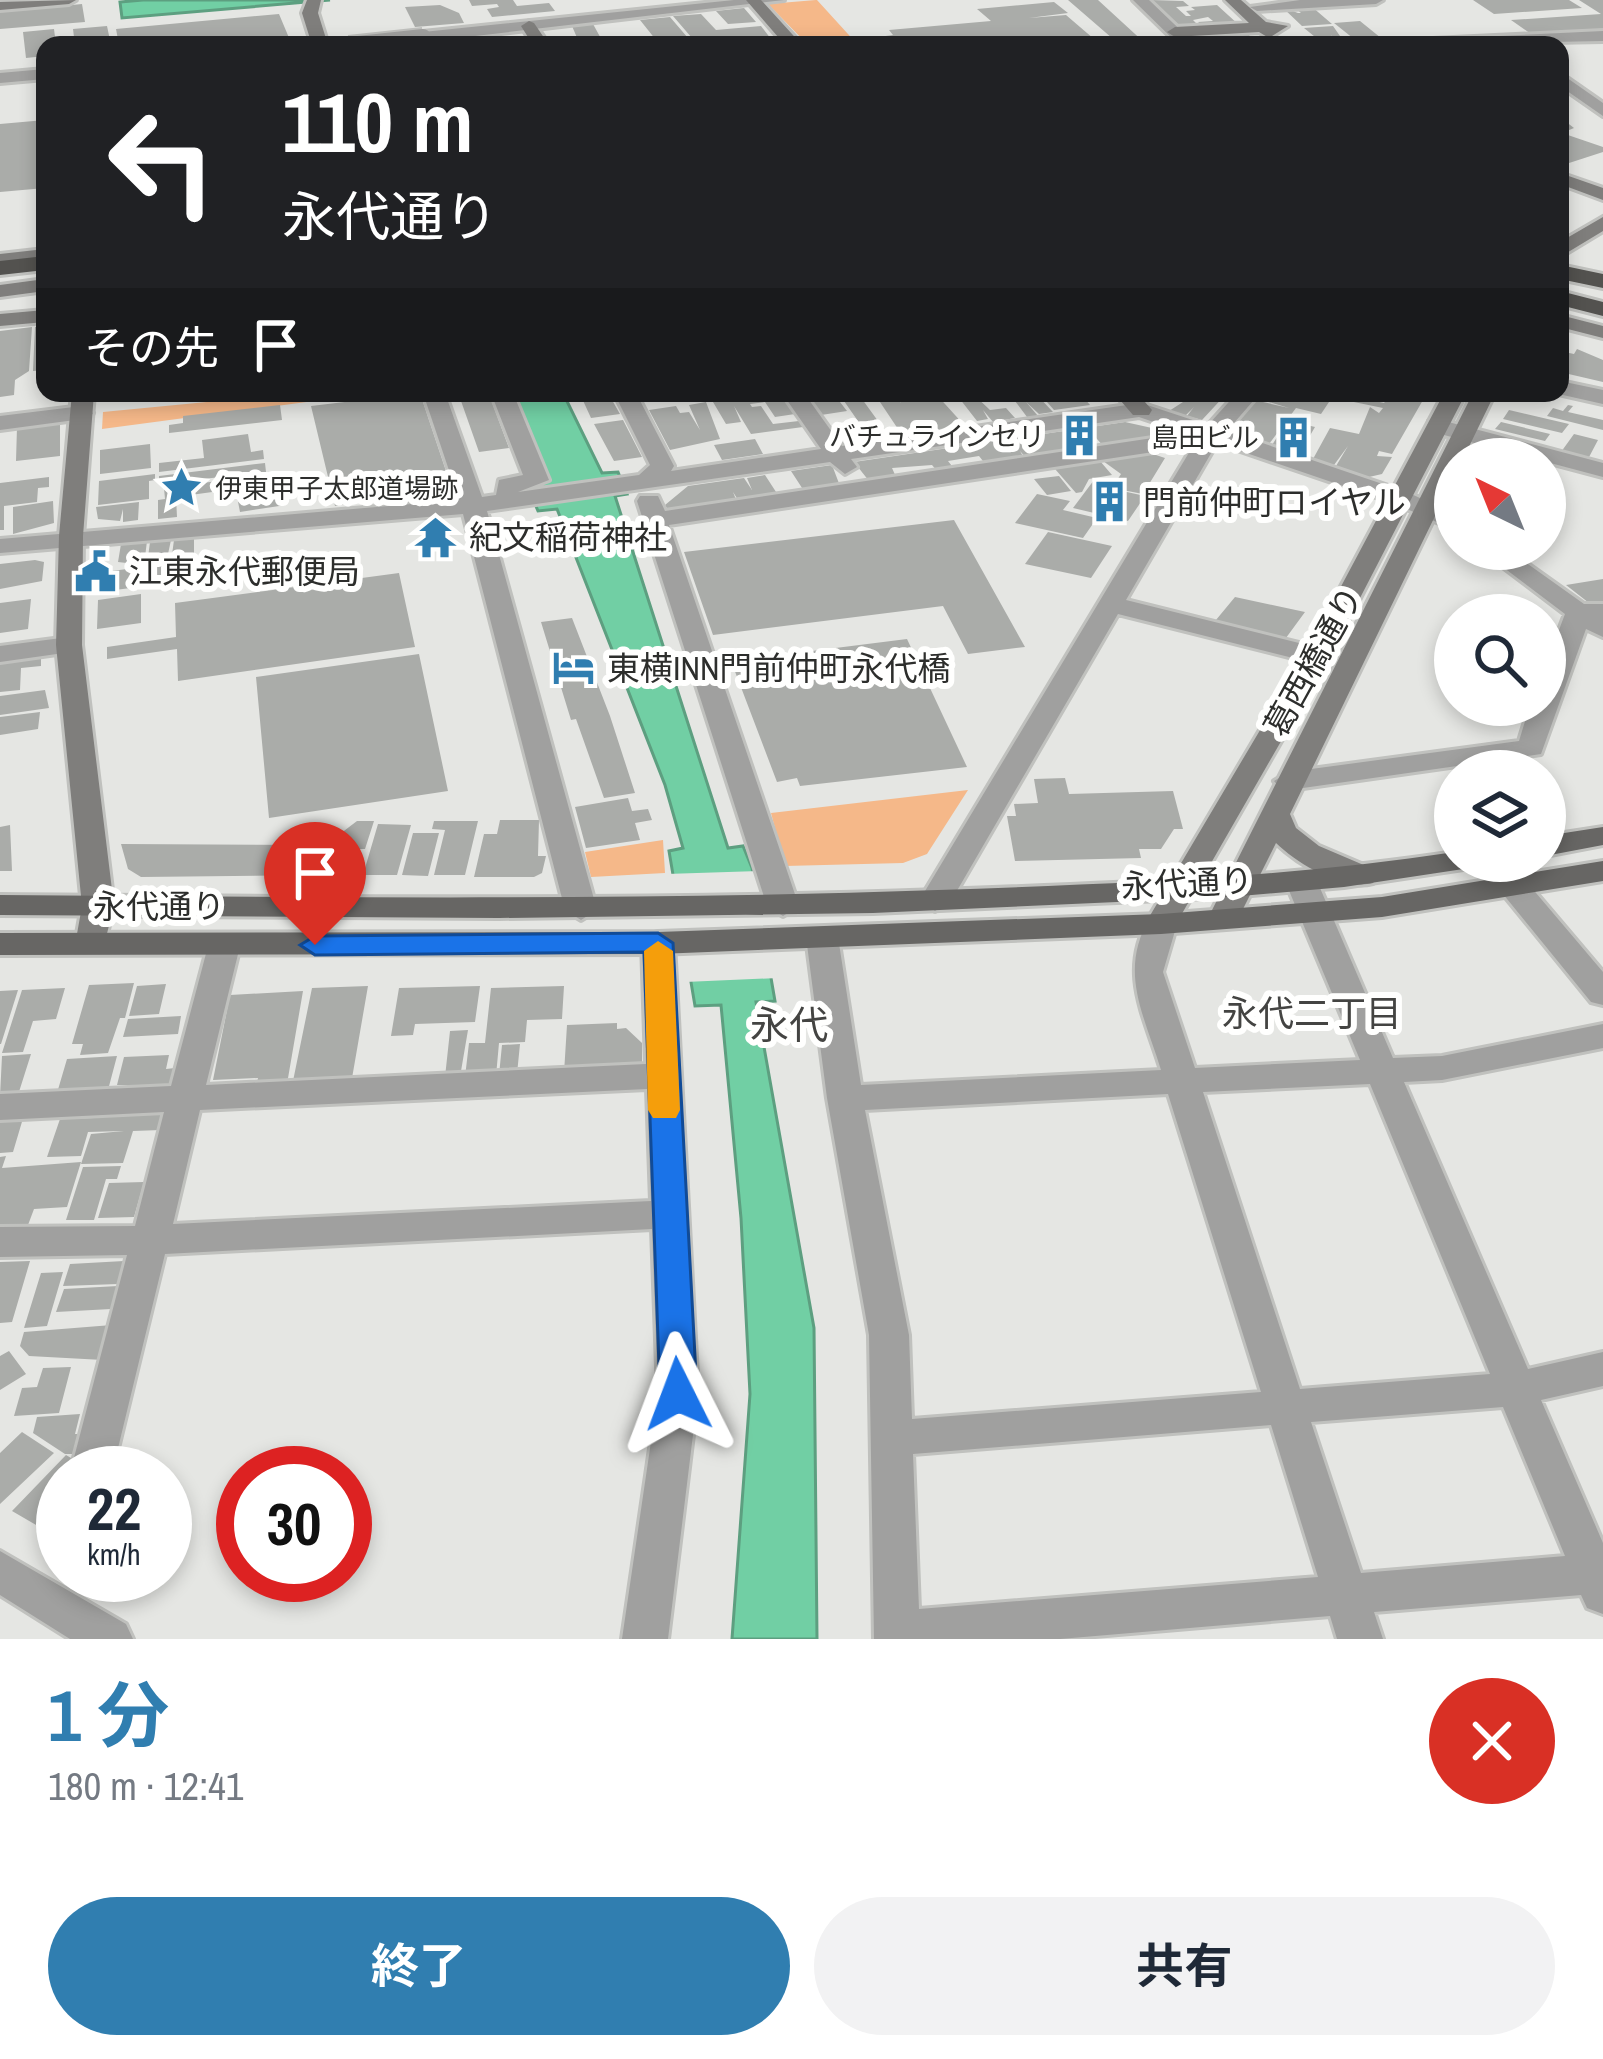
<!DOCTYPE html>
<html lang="ja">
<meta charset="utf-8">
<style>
body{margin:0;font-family:"Archivo Narrow","Noto Sans JP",sans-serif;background:#f2f2f3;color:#1f2937;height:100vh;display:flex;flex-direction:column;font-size:45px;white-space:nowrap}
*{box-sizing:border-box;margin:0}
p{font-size:39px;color:#747a83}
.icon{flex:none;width:66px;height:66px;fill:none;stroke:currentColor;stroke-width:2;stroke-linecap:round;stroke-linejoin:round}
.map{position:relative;height:1639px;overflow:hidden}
.panel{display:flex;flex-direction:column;background:#fff;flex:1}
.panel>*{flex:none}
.hud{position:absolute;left:36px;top:36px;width:1533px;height:366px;border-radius:24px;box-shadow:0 6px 18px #0003;background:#202124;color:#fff;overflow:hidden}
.needle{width:78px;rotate:317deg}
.buttons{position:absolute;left:1434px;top:438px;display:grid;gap:24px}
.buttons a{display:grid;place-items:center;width:132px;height:132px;border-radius:50%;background:#fff;box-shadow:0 6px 18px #0003;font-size:60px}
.speed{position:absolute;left:36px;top:1446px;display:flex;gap:24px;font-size:60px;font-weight:700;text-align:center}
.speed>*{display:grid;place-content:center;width:156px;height:156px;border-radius:50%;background:#fff;box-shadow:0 6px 18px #0003;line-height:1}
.speed small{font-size:30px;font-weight:400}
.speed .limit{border:18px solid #d22;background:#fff;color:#111}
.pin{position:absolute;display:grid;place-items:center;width:102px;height:102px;color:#fff;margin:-123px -51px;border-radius:50% 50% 50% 0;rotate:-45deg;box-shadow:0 0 12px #0007}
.pin .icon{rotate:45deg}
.me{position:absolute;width:132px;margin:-66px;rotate:357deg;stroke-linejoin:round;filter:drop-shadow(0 0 9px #0008)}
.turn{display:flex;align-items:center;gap:42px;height:252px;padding:0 48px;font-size:54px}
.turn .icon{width:156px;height:156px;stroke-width:2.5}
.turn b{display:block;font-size:84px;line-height:102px}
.then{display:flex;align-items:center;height:114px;padding:0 48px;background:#0003;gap:24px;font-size:45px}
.round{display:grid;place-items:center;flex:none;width:126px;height:126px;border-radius:63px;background:#f2f2f3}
.head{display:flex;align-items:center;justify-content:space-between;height:204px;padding:0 48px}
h1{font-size:72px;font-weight:700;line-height:90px;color:#307eb0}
.cta{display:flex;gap:24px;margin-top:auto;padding:24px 48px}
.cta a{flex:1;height:138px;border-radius:72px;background:#307eb0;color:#fff;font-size:48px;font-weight:700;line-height:138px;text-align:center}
.cta a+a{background:#f2f2f3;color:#1f2937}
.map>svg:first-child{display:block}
.green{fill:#f5b889}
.water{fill:#71cfa4;stroke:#5d9f80;stroke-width:3}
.pier{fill:#e5e6e3}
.building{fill:#aaaca9}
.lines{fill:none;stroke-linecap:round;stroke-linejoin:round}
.street-casing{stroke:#c0c1be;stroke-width:6}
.secondary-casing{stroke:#c0c1be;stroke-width:6}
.primary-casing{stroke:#c0c1be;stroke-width:6}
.highway-casing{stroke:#c0c1be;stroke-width:6}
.street{fill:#a0a09f;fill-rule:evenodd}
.secondary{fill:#7f7e7c;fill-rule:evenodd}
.primary{fill:#676664;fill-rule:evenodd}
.highway{fill:#53524f;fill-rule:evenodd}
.street-bridge-casing{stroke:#c0c1be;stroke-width:20;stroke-linecap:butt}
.street-bridge{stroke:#a0a09f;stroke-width:16}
.route{fill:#1a73e8;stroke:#114b97;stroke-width:3}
.slow{fill:#f59e0b}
.labels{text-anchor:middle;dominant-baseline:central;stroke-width:12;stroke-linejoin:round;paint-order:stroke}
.far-poi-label{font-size:27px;fill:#2d2e2c;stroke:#fffffe;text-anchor:end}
.poi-label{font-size:33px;fill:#2d2e2c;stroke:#fffffe;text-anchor:start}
.street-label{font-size:33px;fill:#2d2e2c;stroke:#fffffe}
.neighbourhood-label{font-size:36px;fill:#444442;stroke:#fffffe}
.quarter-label{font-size:39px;fill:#444442;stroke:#fffffe}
</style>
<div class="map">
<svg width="1603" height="1639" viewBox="0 0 1603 1639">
<rect width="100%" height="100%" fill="#e5e6e3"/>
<!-- green -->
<path class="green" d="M816,0H817L858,45H808L768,4Z
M299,393H374L102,429L103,412Z
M968,790L927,854L903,863L785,866L771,813Z
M663,840L665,873L591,877L585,852Z"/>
<!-- water -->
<path class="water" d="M143,0H330L122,18L120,2Z
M507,393H563L602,473L618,472L627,494L615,496L728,848L743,846L752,868L775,1001L756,1002L814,1328L817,1639H732L750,1394L741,1218L721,1005L695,1006L669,851L683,848L665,785L557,509L538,511L527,485L544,481Z"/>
<!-- pier -->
<path class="pier" d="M759,871L778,978L685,982L666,874Z"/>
<!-- building -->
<path class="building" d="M469,0H513L517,6L549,3L555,11L492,17L487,9L499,7L497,4L472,6Z
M1068,0H1098L1147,45H1120Z
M1151,0L1183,1L1189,6L1176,7L1186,16H1191L1186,11L1195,10L1191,7L1217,5L1239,25L1205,28L1198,22L1213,21L1208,17L1193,20L1200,27L1182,28Z
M1473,0H1569L1582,8L1494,14Z
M1579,0H1603V30L1531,34L1511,20L1601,14Z
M1054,2L1068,13L1029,18L1066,15L1101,45H878L871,38L893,35L889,30L991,21L977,9Z
M82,4L85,22L0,29V12Z
M440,5L459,13L464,23L415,27L405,7Z
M1311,6L1332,24L1302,26L1282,7L1298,13H1301L1294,7Z
M744,8L756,22L728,24L716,11Z
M279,14L292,45H240L238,39L119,45L116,29Z
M701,14L716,30L761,26L774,43L698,45L673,16Z
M670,17L694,45H660L640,20Z
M1360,21L1381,38L1354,39L1334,23Z
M593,24L604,44L559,45L578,40L572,26Z
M107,26L111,45H75L73,29Z
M1333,26L1340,36L1357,44L1343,45L1331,35L1340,45H1325L1304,28Z
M54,29L56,45H45V56L26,58L23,32Z
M1246,32L1259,45L1206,41L1201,35Z
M1560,117L1574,128L1562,133L1603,147V152L1566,164L1560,162Z
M45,120V188L0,192V124Z
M45,326V370L33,371L35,327Z
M32,327L29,371L15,380L14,395L0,397V331Z
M1577,349L1603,360V382L1560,372V351L1574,354Z
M420,393L452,489L335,506L311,406Z
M608,393L620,414L591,418L580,394Z
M768,393H784L795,414L775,417L765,402L750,404L752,407L761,406L773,424L799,421L803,427L751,434L734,406L741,422L726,424L713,402Z
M807,393H833L847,411L821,415Z
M874,393H893L901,403L897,394L935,393L965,426L902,435Z
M972,393L990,410L1006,408L1015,418L993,422L983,410L988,419L977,421L956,394Z
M1009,393H1035L1053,412L1039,414L1026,402L1038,416L1027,417Z
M1049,393H1080L1090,405L1054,410L1040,394Z
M1197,393H1227L1202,420L1187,416L1194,407L1185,416L1169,411Z
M1265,393H1303L1301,399L1309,393H1335L1321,414L1296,408L1269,444L1228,430L1254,400L1289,408L1259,399Z
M1392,393H1427L1392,454L1379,451L1377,456L1392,457L1382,474L1369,477L1336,466L1348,446L1334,465L1313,459L1330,428L1359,434L1370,407L1379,413L1383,408L1349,401L1353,396L1384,403Z
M490,397L509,448L479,452L461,401Z
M862,399L878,421L860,424L844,401Z
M706,402L720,439L670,450L649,410L676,406L680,413L689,412L700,430L689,405Z
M280,405L282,420L169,433V425L183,423V416Z
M1568,405L1573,406L1568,412L1603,420V430L1547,416L1553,408L1563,411Z
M1509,410L1569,424L1562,433L1503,419Z
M623,420L642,457L614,461L594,424Z
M60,422V456L16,461L17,427Z
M1125,422L1170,432L1169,438L1105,448L1089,430L1097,448L1027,459L1020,451L1025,460L987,466L979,456L948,461L955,470L938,472L932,465L892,468L896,477L869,481L854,462Z
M1501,422L1550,434L1545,441L1495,429Z
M1299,423L1315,427L1301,451L1272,445L1283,428L1295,430Z
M248,434L251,452L263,450L264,459L159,472V463L204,458L202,440Z
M1574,434L1598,440L1588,459L1561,452Z
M755,439L763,454L722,460L714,445Z
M150,444L151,468L100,474V450Z
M1150,453L1165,458L1143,494L1112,488L1121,474L1103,461Z
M1100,461L1112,475L1089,479L1082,492L1076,493L1055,469Z
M265,463L266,472L159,484V476Z
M832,465L840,486L804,491L791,471Z
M155,474V480L149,481V499L98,505L99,481Z
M279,474L286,505L240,512L234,481Z
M765,475L778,495L740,503L733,492L737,502L669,512L665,505L688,486L744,478L752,490L747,478Z
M1059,476L1071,491L1047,495L1034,479Z
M49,477V487L38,488L37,502L4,506V530H0V483Z
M233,479L234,489L176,497L177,517L158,519V500L165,499L164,488Z
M1094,480L1112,484L1109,488L1145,496L1128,521L1073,508Z
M1037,494L1070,501L1063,510L1097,518L1083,538L1015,523Z
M53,501L54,523L13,534V507Z
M139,502L138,520L123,522V509L120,521L98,519L96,507Z
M954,520L1025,647L968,654L943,606L713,635L684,552Z
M1048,532L1112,546L1091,578L1025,564Z
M194,538V559L171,562L174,540Z
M171,540L165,568L184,565L185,581L115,590V576L103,578V572L160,565H147L150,542Z
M147,541L144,565L118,562L121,544Z
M35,560L44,562L42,581L0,589V564Z
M399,573L415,647L178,681L177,649L107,659V647L176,637L175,603Z
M1603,579V601L1589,603L1566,585Z
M141,594V623L97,629L98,600Z
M1235,597L1305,612L1283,642L1211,626Z
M31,599L28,629L0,633V603Z
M572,618L610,716L635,793L604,798L576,719L571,720L541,622Z
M907,639L967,767L800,786L797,778L777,782L731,661Z
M419,654L448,791L269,818L256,677Z
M41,656V666L21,668L20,690L0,692V662Z
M45,690L49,708L0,715V696Z
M40,712L38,729L0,735V717Z
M1065,778L1069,794L1173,791L1183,829H1174L1161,849H1139L1141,858L1015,861L1007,816H1016L1014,804L1038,803L1034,779Z
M628,798L632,811L648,809L652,820L635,823L640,840L586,848L575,807Z
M500,820H539L538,856H546L542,873L534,877H474L484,834H497Z
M357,821H374L365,849H329L332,840Z
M434,821H478L465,875H434L445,830L432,829Z
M378,824L411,825L397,875H363Z
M10,825L12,871H0V827Z
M413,833H439L428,876L402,875Z
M121,844L308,845L327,846L317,875L141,877L128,869Z
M134,983L125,1018H120L108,1053L80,1055L83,1044H72L89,985Z
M166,984L159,1014L129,1016L137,986Z
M368,986L351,1084L292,1086L312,988Z
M480,986L475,1022L415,1024L413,1035L391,1036L399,988Z
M564,986L562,1019L527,1020L525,1042L499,1043L496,1076L465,1077L469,1043H485L491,988Z
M65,988L56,1019L33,1021L23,1052L2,1053L22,990Z
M18,990L1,1044H0V991Z
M303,991L287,1084L256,1086L258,1078L213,1080L230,995Z
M181,1016L178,1034L123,1037L128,1019Z
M617,1023V1029L626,1028L642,1043V1071L564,1073L567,1025Z
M468,1030L460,1077H445L450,1031Z
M520,1044L517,1074L499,1075L502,1045Z
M31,1054L18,1095L0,1096L2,1056Z
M169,1055L166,1069L175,1068L171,1089L128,1091L130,1085H117L124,1057Z
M117,1056L108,1090L57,1093L67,1059Z
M167,1108L161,1130L133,1131L123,1163L81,1164L91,1134L124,1131L88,1132L81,1156L47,1157L60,1119L94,1118L97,1111Z
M24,1115L13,1152L0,1153V1117Z
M6,1156L2,1168L81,1162L67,1207L34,1209L28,1225L0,1226V1157Z
M121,1166L117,1179H106L94,1220H66L83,1167Z
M144,1182L134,1217L98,1218L109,1183Z
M30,1261L12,1322L0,1323V1262Z
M124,1261L118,1284L63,1286L70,1264Z
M63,1272L47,1326L24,1328L41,1273Z
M118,1286L111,1309L56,1312L64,1289Z
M112,1325L103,1360L29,1356L20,1346L24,1332Z
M9,1351L26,1374L0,1390V1356Z
M71,1367L59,1413L14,1416L22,1388L37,1387L43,1368Z
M80,1414L75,1434H84L79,1454H65L33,1433L37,1417Z
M22,1432L54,1453L0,1504V1453Z
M66,1455L78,1462L75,1473H63V1509L43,1529L12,1511Z"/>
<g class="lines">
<defs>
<path id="street" d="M734,0H784L423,42L415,37L423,32Z
M1133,0H1149L1196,45H1179Z
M1300,0H1383L1376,4L1257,11L1250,7Z
M1603,31V41L1404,45L1412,40Z
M45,69V79L0,83V73Z
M1560,73L1603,103V116L1560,86Z
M1560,381L1603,390V404L1554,393H1560Z
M423,393H445L482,497L496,495L499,480L523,475L491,393H513L549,480L518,492L639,475L650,465L614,393H636L674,466L671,471L821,449L782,393H804L842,446L1141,403L1208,425L1237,393H1260L1227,431L1409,493L1455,514V530L1393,503L1217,443L1126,600L1327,650L1330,656L1317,664L1118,614L951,901L935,911L919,901L1193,446L669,525L799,906L783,916L767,906L637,501L640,496H658L665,511L1186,433L1139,417L851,459L857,467L845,474L830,462L487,511L597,910L581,920L565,910L463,514L0,553V539L459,500Z
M82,406L93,413L90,418L0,430V416Z
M1437,419L1603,463V477L1429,431V421Z
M1479,549H1507L1584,604H1603V637L1586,629L1541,754L1289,790L1279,787L1274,781L1289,772L1519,741L1530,705H1545V667L1565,614Z
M69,637L78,639L82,645L78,651L0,662V646Z
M1301,871L1317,881L1393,1058L1442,1056L1603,1024V1048L1442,1080L1404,1082L1528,1369L1603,1352V1386L1541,1400L1603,1543V1614L1587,1608L1581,1595L1374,1612L1383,1639H1337L1330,1616L1060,1639H874L869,1335L827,1098L806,937L811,929H833L838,937L861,1085L1161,1070C1144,1014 1118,972 1150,917H1172L1177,924L1163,972L1195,1068L1360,1060L1285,881ZM1370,1084L1490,1374L1300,1389L1203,1092ZM1168,1094L1261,1392L912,1419L909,1335L865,1110ZM1503,1407L1565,1556L1361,1573L1311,1422ZM1271,1425L1318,1577L919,1609L913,1454Z
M1514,877L1525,880L1603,972V1005L1591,1002L1503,894L1498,887L1503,880Z
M658,932L669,935L674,943L698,1394L668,1639H622L658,1394L652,1229L165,1254L112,1473H70L127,1255L0,1257V1227L135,1226L164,1112L0,1120V1094L171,1086L208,946L213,938H235L240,946L206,1085L646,1064L642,943L647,935ZM647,1089L651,1201L173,1224L200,1110Z
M0,1551L126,1624L133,1639H70L0,1595Z"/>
<path id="secondary" d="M76,0L69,4L0,10V2Z
M307,0H321L318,13L328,45H312L302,13Z
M746,0H761L802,45H785Z
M1225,0H1241L1266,22L1288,26L1269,38L1259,32L1175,37L1167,32L1175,27L1249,23Z
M529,21L534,23L549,45H533L521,26Z
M1560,173L1603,188V200L1560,184Z
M1603,217V231L1560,257V242Z
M45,249V261L0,266V254Z
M45,279V291L0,297V285Z
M45,310V322L0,326V314Z
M1560,315L1603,326V338L1560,327Z
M72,393H94L83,536L82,645L114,906L102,953H80L75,945L82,906L56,645L59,536Z
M1114,393H1137L1152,410L1149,415H1133Z
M1444,393H1466L1330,656L1172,931H1150L1145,924L1304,656Z
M1473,393H1495L1463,459H1455V475L1290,814L1296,828L1319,846L1373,869L1378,876L1373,883C1342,891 1298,864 1276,843L1234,927H1212L1207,920Z"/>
<path id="primary" d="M1603,827V845L1545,856V836Z
M1455,852V861H1474L1470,868L1344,887L1229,897L873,913L499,918L0,915V895C313,897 625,901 938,890C1111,884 1284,878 1455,852Z
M1603,861V881L1382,917L1161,934L658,954L0,955V933L658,932L1161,914L1382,897Z"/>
<path id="highway" d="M45,256V270L0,275V261Z
M1560,265L1603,274V288L1560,279Z
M1560,291L1603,302V316L1560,305Z"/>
</defs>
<!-- street casing -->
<use href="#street" class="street-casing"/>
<!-- secondary casing -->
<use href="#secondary" class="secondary-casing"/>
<!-- primary casing -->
<use href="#primary" class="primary-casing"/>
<!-- highway casing -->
<use href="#highway" class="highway-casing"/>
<!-- street -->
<use href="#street" class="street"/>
<!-- secondary -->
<use href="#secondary" class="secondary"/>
<!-- primary -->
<use href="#primary" class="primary"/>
<!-- highway -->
<use href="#highway" class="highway"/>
<defs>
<path id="street-bridge" d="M349,45L423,37"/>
</defs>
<!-- street-bridge casing -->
<use href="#street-bridge" class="street-bridge-casing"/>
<!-- street-bridge -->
<use href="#street-bridge" class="street-bridge"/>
</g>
<!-- route -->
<path class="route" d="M658,933L673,943L697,1394L691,1404L678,1409L665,1404L660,1394L644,952L315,955L300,945L315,936Z"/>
<!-- slow -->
<path class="slow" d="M658,941L673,951L680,1110L676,1118H653L648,1110L644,951Z"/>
<!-- icons -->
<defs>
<symbol id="building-bare" viewBox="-9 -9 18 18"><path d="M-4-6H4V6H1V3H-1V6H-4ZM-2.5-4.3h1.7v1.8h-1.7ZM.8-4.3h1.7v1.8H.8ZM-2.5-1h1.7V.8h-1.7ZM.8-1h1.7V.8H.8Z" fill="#307eb0" stroke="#fffffe" stroke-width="2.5" paint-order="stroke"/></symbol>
<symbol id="sight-bare" viewBox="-9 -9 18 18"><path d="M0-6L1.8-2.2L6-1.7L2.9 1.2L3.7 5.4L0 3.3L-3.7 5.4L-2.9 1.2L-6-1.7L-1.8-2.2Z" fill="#307eb0" stroke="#fffffe" stroke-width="2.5" paint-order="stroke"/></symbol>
<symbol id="temple-bare" viewBox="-9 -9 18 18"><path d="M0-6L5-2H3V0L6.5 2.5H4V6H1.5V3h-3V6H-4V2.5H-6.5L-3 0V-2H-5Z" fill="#307eb0" stroke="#fffffe" stroke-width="2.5" paint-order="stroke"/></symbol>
<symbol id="civic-bare" viewBox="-9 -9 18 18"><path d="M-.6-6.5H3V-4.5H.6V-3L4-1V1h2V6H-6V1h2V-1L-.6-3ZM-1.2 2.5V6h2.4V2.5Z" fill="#307eb0" stroke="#fffffe" stroke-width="2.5" paint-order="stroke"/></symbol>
<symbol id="hotel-bare" viewBox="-9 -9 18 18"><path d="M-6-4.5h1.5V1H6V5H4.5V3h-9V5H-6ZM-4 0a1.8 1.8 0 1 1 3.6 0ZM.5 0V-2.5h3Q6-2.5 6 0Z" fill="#307eb0" stroke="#fffffe" stroke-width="2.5" paint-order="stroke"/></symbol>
</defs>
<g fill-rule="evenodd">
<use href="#building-bare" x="1050" y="406" width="59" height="59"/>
<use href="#building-bare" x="1264" y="408" width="59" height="59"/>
<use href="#sight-bare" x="152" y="458" width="59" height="59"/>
<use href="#building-bare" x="1080" y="472" width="59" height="59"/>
<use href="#temple-bare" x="406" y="508" width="59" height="59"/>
<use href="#civic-bare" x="66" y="542" width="59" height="59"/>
<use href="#hotel-bare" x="544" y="638" width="59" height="59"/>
</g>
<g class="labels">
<!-- far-poi labels -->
<g class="far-poi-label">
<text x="1045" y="436">バチュラインセリ</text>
<text x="1259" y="437">島田ビル</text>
<text x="215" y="488" text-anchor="start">伊東甲子太郎道場跡</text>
</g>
<!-- poi labels -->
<g class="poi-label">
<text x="1143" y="502">門前仲町ロイヤル</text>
<text x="469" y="537">紀文稲荷神社</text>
<text x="129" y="571">江東永代郵便局</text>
<text x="607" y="668">東横INN門前仲町永代橋</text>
</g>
<!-- street labels -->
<g class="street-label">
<text transform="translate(1313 661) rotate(-61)">葛西橋通り</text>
<text transform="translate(1187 883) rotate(-3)">永代通り</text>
<text x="159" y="906">永代通り</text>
</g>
<!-- neighbourhood labels -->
<g class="neighbourhood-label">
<text x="1312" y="1013">永代二丁目</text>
</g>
<!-- quarter labels -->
<g class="quarter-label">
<text x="789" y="1025">永代</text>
</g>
</g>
</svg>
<div class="buttons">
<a><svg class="needle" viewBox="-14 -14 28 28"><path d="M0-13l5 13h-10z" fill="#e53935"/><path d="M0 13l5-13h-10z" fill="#747a83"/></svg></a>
<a><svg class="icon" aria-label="search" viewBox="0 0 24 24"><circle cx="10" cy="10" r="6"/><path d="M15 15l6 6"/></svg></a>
<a><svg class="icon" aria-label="layers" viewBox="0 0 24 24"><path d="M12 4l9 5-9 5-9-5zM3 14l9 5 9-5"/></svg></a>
</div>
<div class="speed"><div>22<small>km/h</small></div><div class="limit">30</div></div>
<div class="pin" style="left:315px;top:945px;background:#d93025"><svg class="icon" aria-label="arrive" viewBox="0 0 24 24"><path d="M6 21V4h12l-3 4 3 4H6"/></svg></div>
<svg class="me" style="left:678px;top:1394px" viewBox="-20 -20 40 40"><path d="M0-17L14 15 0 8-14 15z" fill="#1a73e8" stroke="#fff" stroke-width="4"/></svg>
<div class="hud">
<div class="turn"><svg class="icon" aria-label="left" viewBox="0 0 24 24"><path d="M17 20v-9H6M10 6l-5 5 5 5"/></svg><div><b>110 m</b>永代通り</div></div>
<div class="then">その先<svg class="icon" aria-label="arrive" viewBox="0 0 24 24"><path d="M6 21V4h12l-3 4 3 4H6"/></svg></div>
</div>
</div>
<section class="panel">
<div class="head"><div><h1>1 分</h1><p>180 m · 12:41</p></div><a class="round" style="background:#d93025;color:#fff"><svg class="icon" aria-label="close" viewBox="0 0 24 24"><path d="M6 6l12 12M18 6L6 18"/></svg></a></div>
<div class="cta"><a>終了</a><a>共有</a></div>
</section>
